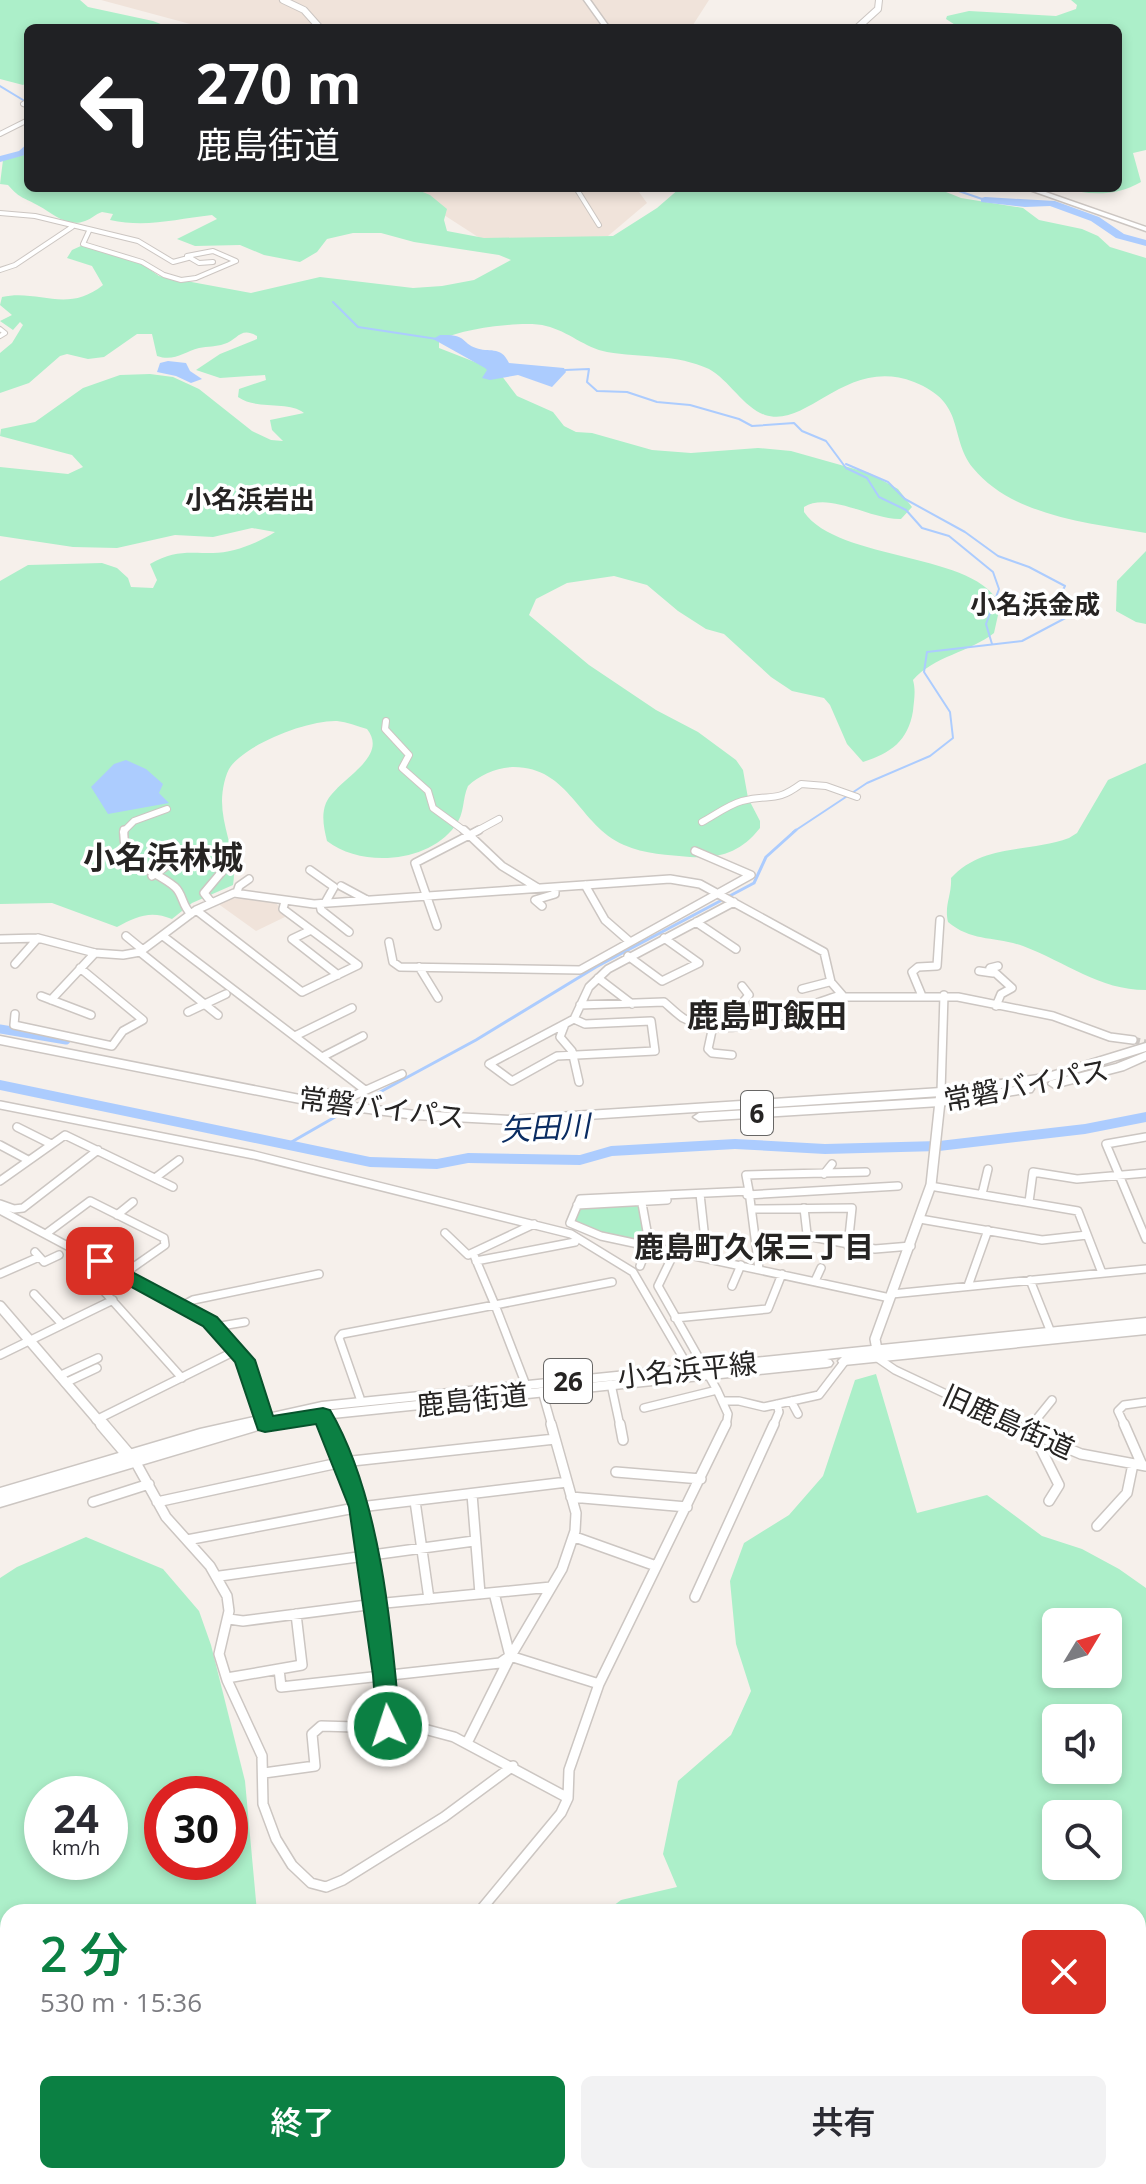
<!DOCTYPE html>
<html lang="ja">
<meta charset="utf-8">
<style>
body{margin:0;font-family:"Open Sans","Noto Sans JP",sans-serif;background:#f2f2f3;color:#2b2b33;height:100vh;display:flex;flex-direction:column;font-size:30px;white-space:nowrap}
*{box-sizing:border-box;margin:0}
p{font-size:26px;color:#7c7c81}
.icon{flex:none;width:44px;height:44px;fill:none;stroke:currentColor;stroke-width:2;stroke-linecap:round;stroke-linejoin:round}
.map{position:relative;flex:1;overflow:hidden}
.drawer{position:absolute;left:0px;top:1904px;width:1146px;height:280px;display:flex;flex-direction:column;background:#fff;border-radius:24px 24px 0 0;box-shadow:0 4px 12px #0003}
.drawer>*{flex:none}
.top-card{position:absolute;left:24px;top:24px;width:1098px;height:168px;border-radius:12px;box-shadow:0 4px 12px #0003;background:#202124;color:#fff;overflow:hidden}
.needle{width:52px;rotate:52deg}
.fabs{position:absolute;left:1042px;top:1608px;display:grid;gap:16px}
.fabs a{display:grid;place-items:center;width:80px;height:80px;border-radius:12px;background:#fff;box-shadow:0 4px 12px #0003;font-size:40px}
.speed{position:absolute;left:24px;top:1776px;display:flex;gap:16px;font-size:40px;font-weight:700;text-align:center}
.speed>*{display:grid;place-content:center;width:104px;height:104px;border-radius:50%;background:#fff;box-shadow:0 4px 12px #0003;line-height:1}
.speed small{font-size:20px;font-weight:400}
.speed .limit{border:12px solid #d22;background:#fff;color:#111}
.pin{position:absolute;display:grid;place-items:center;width:68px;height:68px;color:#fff;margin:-34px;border-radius:16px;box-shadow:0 4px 12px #0006}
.me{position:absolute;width:88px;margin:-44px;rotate:356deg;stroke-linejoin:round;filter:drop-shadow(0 0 6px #0008)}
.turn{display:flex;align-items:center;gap:28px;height:168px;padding:0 40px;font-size:36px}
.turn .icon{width:104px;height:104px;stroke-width:2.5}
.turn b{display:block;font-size:56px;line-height:68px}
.round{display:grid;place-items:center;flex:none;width:84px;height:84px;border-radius:12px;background:#f2f2f3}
.head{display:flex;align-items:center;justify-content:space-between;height:136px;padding:0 40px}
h1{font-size:48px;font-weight:600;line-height:60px;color:#0b8043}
.button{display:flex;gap:16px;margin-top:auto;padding:16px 40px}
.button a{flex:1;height:92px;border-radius:12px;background:#0b8043;color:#fff;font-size:32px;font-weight:600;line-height:92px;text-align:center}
.button a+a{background:#f2f2f3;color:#2b2b33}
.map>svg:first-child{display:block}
.built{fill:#f0e3da}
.green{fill:#acefc9;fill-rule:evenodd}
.water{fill:#acccfe}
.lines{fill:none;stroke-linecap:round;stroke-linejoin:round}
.stream-far1{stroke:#acccfe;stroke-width:2}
.stream{stroke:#acccfe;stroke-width:3}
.canal{stroke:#acccfe;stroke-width:9}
.river{fill:#acccfe;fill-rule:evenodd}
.minor-tunnel{stroke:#ccc7c3;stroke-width:7;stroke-dasharray:7 4;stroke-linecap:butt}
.minor-far3-casing{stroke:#ccc6c2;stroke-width:6}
.minor-far2-casing{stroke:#ccc6c2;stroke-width:8}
.minor-far1-casing{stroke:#ccc6c2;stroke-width:10}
.minor-casing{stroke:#ccc6c2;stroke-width:12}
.tertiary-far2-casing{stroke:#ccc6c2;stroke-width:8}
.tertiary-far1-casing{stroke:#ccc6c2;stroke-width:12}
.tertiary-casing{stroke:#ccc6c2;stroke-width:15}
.primary-casing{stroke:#ccc6c2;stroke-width:3}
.trunk-casing{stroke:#ccc6c2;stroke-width:3}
.minor-far3{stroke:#fff;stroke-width:4}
.minor-far2{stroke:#fff;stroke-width:6}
.minor-far1{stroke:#fff;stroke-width:7}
.minor{stroke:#fff;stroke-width:9}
.tertiary-far2{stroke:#fff;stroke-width:6}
.tertiary-far1{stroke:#fff;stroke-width:9}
.tertiary{stroke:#fff;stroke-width:12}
.primary{fill:#fff;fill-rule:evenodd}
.trunk{fill:#fff;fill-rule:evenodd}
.route{fill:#0b8043;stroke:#07532c;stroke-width:2}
.labels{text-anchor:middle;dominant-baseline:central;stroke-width:7;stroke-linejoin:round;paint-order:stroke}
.far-quarter-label{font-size:26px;font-weight:bold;fill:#262423;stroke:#fff}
.shield{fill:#fff;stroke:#676665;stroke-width:2}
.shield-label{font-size:26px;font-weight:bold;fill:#262423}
.street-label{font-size:28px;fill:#262423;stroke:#fff}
.water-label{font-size:30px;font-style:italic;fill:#0a2c62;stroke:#fff}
.neighbourhood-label{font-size:30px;font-weight:bold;fill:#262423;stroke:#fff}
.quarter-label{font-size:32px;font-weight:bold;fill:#262423;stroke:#fff}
</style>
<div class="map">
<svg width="1146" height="2184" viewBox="0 0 1146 2184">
<rect width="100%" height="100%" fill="#f6f0eb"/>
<!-- built -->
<path class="built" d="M101,0H709L691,28H205Z
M402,188H636L647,203L608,236L489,244Z
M247,898L276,903L287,916L256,931L217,903L229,899Z"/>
<!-- green -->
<path class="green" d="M0,0H80L88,7L153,21L171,28H28V82L23,85L0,79Z
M1071,0H1146V150L1133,153L1141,182C1115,197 1089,195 1061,188H1118V28H960L946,19L947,16L969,11L1056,16L1076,9L1077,5Z
M28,154V188H413L430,195L447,209L444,220L447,231L484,238L613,236L657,208L680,188H936L961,198L1023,208L1039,220L1082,229L1098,236L1110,247L1146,258V533C1089,523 1012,516 973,468C948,436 967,403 914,382C846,356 808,429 765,415C744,408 729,380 709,369C677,354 641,358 607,352C585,348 568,331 546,326C525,320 457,329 439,341V348L498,371L517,396L553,412L564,426L576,432L592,433L652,450L691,453L758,448L791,451L869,473L898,489L912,507L901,519C871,520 829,491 804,507V512C838,562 980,552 1000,606L994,633C970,652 934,656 913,680C916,691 914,700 913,711C908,741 891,753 863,762L847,744L830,705L824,698L792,691L771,677L724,634L706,629L678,611L647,585L614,576L567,583L536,599L529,615L589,665L656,710L698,732L736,760L743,770L748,798L760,821V828C741,852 720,859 690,857C669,855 644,854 624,845C578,825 570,766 512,767C496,768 479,775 468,786C462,799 465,814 455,826C428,863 362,868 327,841C324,829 321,815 326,803C337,779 390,758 367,729C357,726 347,722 337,721C308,720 249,743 231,766C225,774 222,790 222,801C222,830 238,856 233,885L192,903L172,919C151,910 137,916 117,927L52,903L0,904V581L28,565L102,563L117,568L128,578L131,587L153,588L157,580L150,564C174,550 187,553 213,553C233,553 258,543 275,532L252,528L213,537L175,535L117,548L73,547L0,536V467L68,474L83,467L72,455L0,436L1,429L35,422L83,388L120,375L150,374L173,377L199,389L252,431L271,440L283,441L272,430L270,420L304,413C288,400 258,411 238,397L239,389L266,380L265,375L220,378L196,370L220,354L257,339V336C240,326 238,340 224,344C216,347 208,346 199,348C184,352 174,362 157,356L152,334H137L104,357L88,359L67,354L60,356L29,383L0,393V353L12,343L23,325L20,322L13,330L0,321L12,315L0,305L2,297C39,289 67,314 103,285L92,266L67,258L72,250L83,245L141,263L159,276L251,293L320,277L413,288L442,286L474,280L511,260L499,255L414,242L381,233H353L327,239L317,252L300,262L264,255L240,245L195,246L177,239L217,219L212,215C175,219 147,228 110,220L113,214L102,212C95,214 92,219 85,221C67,228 52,213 39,206C24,197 21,200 8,185L0,184L3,160Z
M1146,551V624L1136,622L1116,611L1117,581Z
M1146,763V990C1099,990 1066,962 1023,946C994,936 972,942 948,922C944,905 952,895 951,878C983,843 1029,853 1069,838L1077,833L1108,780Z
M637,1200L646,1239L642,1241L598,1232L575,1221L582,1203Z
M876,1374L917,1513L987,1495L1042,1536L1082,1549L1119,1569L1146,1588V2184H461L494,2176H1138V1912H605L621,1900L677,1887L663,1854L678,1781L731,1735L751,1691L736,1644L730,1581L744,1543L789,1515L823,1476L855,1380ZM1056,1622H1108V1674H1056ZM1056,1718H1108V1770H1056ZM1056,1814H1108V1866H1056Z
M86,1537L163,1569L199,1611L211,1645L245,1781L257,1912H8V2176H181L175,2184H0V1578L17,1567ZM42,1794H110V1862H42ZM162,1794H230V1862H162Z"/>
<!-- water -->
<path class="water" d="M440,335C468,334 460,342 476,348C488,353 501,345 509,363L564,368L566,372L552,387L518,375L490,380L482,378L487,370L485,368L433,339Z
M168,361L186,363L190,371L202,379L191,383L176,376L157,372L160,363Z
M126,760L146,769L163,784L159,793L169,803L108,814L91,787L114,764Z"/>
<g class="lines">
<!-- stream-far1 -->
<path class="stream-far1" d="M0,86L28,103
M950,188L985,200
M333,302L358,327L437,339
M565,370L589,369L587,382L597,391L627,392L657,402L690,405L739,419L752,426L794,423L802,431L826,441L846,468L867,478L879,497L906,510L922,528L949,536L993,572L999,589L986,624L992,644
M793,832L867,783L930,756L953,738L950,712L924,672L927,652L1022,641L1073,614L1057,601L1065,586L1029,567L998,556L965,532L905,499L888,482L846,464"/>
<!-- stream -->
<path class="stream" d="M356,1105L476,1040L596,967L754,883L766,857L796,830
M288,1144L349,1109"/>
<!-- canal -->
<path class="canal" d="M0,1029L66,1040"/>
<!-- river -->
<path class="river" d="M28,143L25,155L0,162V156L19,151Z
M985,197L1055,201L1099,217L1124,234L1146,240V246L1116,238L1091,221L1050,206L1025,207L981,202V198Z
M0,1080L370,1157L437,1159L468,1153L580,1155L611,1146L735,1139L825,1144L939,1141L1085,1124L1146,1112V1122L1085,1134L939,1151L825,1154L735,1149L612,1156L580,1165L468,1163L437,1169L370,1167L0,1090Z"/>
<!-- minor-tunnel -->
<path class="minor-tunnel" d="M1133,1040L1146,1043"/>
<defs>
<path id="minor-far3" d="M28,101L23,104L28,106
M0,134L28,120
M576,188L599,225
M0,213L35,216L138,241L173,262L188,258
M89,231L83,244L142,262L164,275L181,280L196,278L236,261L213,251L187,256L199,263L213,262
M0,270L15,265L72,227
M0,329L5,333L0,336"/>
<path id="minor-far2" d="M386,721L385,729L409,755L402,768L428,791L433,808L466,832
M702,822C715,815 728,805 742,801C771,793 774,804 801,784L826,786L857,797
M123,832L134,821L167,809
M475,832L499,819"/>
<path id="minor-far1" d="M124,830C121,866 153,868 175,887C183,894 182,906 191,914
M464,830L502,866L538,888
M310,870L334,887L325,903
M152,876L172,862
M585,885L605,920L629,941
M341,886L367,900
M237,892L239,886L249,879
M211,902L204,893L225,868
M320,904L321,910L349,932
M542,906L535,900L555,894V887
M196,910L302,992L358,965L283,909L285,901
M696,922L736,949
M437,926L415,863L479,830
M311,930L292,939L338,975
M126,936L143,950
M163,936L365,1090
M0,939L38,938L95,953L123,955L140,952L196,910L234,893L314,904L670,879L700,884L824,952L831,982L844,997H958L1053,1016L1110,1037L1133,1040
M389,942L393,962L400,967L580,970L751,875L695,851
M140,952L218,1015
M628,956L662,981L699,963L664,938
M15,964L38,938
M419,967L438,998
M979,971L993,973
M598,978L632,1004
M742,986L749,995L744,1001L752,1025
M802,989L829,982
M41,996L91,1015
M922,996L912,972L918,967L937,966L940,920
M51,1000L95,953
M580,1005L664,1002C670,1007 677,1014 683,1018C731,1045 795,1008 841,995
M996,1006L1001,994L1012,988L990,968L998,966
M188,1012L226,994
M15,1014L14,1025L112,1046L123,1031L143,1020L80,968
M574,1019L585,1024L651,1021L655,1051L557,1056L512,1081L489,1064Z
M574,1019L589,987L608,969L734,902
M565,1024L560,1037L572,1051L579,1082
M713,1026L708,1049L712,1053L732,1055
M295,1036L352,1008
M322,1057L363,1036
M941,1092L944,995
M315,1102L317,1096L332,1092L353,1096L402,1074
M0,1105L254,1155L571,1234L633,1272L689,1368
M17,1127L51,1144
M1146,1137L1106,1144L1146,1239
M0,1145L28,1160
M824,1174L832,1164
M155,1178L179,1160
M0,1181L65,1135L173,1187
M930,1186L1078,1211L1102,1273
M749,1191L746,1175L866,1172
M700,1194L707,1258
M982,1194L988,1169
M747,1195L898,1186
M1029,1202L1033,1172L1077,1179L1146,1173
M0,1204L14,1209L23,1208L98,1150
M577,1205L667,1200
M804,1208L807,1234L812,1237L875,1249L911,1246
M753,1209L852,1208L848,1246
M0,1210L210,1322L244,1360L264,1423
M117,1215L133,1202
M920,1219L1042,1240L1087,1235
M47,1233L90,1201L164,1238L165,1245L102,1289L182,1378
M445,1233L468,1255L534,1224
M675,1251L658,1286L717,1390L728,1414L726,1426
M35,1252L44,1262L59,1255
M476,1261L575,1242
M640,1266L649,1242L641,1198
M759,1269L749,1191L580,1199L570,1223L601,1236L890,1298
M0,1274L39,1257
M1030,1280L1050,1330
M815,1281L821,1268
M732,1286L741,1265
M968,1286L988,1230
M34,1294L62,1324
M892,1294L1146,1269
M182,1306L193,1300L319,1274
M675,1318L768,1309L782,1274
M215,1327L245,1322
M0,1355L113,1300
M879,1359L895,1370L1014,1426
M59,1376L98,1358
M65,1383L97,1368
M611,1384L620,1426
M542,1391L552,1426
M529,1393L495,1305L612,1282
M360,1398L339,1338L342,1334L495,1305L473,1253
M722,1401H739L764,1407L819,1395L845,1361
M791,1401L798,1414
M322,1406L330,1426
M644,1408L717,1390
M96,1420L237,1350
M773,1426L779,1412L777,1404
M1031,1426L1052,1400
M1125,1426L1118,1411L1124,1405L1146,1402"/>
<path id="minor" d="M329,1424L360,1507L384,1675L388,1726
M620,1424L623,1440
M1010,1424L1081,1454L1146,1466
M1124,1424L1142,1465
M1026,1432L1032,1424
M1034,1435L1059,1485L1049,1501
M135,1461L166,1517L210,1566L227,1596L229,1611L219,1654L227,1680L262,1756L263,1804L276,1839L292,1865L311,1883L326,1887L343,1880L444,1817L513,1766
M616,1472L701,1479
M472,1494L480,1594
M571,1497L687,1507
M415,1501L429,1599
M93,1502L149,1484
M157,1502L343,1462L555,1439
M1097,1526L1127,1493L1133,1464
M575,1537L656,1566
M187,1540L360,1507L567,1482
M220,1576L474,1541
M695,1597L774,1424
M229,1619L243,1621L375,1604L551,1587
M510,1656L599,1684
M279,1669L281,1687L500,1663L510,1656L494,1593
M227,1678L302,1665L296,1614
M467,1743L509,1659L562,1569L575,1531L576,1513L551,1424
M264,1773L315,1766L312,1734L321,1726L424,1729L454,1737L568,1798
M479,1912L561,1813L568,1798L569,1770L599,1684L726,1424
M312,2184L318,2176"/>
<path id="tertiary-far2" d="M283,0L304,10L320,28
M857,28L878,9L879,0"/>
<path id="tertiary-far1" d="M0,1306L103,1426
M878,1355L875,1339L931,1185L941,1092"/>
<path id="tertiary" d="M102,1424L131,1458"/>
<path id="primary" d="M584,0H590L610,28H604Z
M1024,188H1034L1146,227V231Z
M1146,1318V1334L844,1365L840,1364L838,1361L842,1357L827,1359L831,1360L833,1363L831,1366L827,1367L323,1419L265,1428L0,1507V1488L200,1429L322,1402ZM723,1369L323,1411L315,1412L322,1410Z"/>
<path id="trunk" d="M0,1036L315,1098L415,1111L511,1116L941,1088L1045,1074L1146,1043V1051L1046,1082L941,1096L511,1124L415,1119L315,1106L0,1044Z
M1146,1052V1060L1124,1070L1054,1088L1048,1084L1050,1081L1116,1064Z
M1028,1085L1032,1086L1034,1089L1032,1092L940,1106L699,1121L693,1117L699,1113L940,1098Z"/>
</defs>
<!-- minor-far3 casing -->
<use href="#minor-far3" class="minor-far3-casing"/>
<!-- minor-far2 casing -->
<use href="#minor-far2" class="minor-far2-casing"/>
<!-- minor-far1 casing -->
<use href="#minor-far1" class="minor-far1-casing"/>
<!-- minor casing -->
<use href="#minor" class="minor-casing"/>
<!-- tertiary-far2 casing -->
<use href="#tertiary-far2" class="tertiary-far2-casing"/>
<!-- tertiary-far1 casing -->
<use href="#tertiary-far1" class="tertiary-far1-casing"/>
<!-- tertiary casing -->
<use href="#tertiary" class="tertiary-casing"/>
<!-- primary casing -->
<use href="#primary" class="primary-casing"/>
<!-- trunk casing -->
<use href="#trunk" class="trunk-casing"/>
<!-- minor-far3 -->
<use href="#minor-far3" class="minor-far3"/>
<!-- minor-far2 -->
<use href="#minor-far2" class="minor-far2"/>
<!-- minor-far1 -->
<use href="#minor-far1" class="minor-far1"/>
<!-- minor -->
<use href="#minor" class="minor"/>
<!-- tertiary-far2 -->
<use href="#tertiary-far2" class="tertiary-far2"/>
<!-- tertiary-far1 -->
<use href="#tertiary-far1" class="tertiary-far1"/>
<!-- tertiary -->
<use href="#tertiary" class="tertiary"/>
<!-- primary -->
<use href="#primary" class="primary"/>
<!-- trunk -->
<use href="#trunk" class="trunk"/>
</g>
<!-- route -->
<path class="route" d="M100,1255L217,1317L255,1360L273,1416L323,1408L330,1410C380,1495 392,1629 400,1726L397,1733L388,1736L380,1733L377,1726L373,1675L349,1507L316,1424L265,1432L258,1430L235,1362L203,1326L93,1266L90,1261Z"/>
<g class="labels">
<!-- far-quarter labels -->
<g class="far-quarter-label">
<text x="250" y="499">小名浜岩出</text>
<text x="1035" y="604">小名浜金成</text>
</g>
<!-- shield labels -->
<g class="shield">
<rect x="741" y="1091" width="32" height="44" rx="6"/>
<rect x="544" y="1359" width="48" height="44" rx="6"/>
</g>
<g class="shield-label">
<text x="757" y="1113">6</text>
<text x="568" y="1381">26</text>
</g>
<!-- street labels -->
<g class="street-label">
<text transform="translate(1026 1084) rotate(-11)">常磐バイパス</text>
<text transform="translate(382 1107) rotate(7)">常磐バイパス</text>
<text transform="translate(687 1369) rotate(-6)">小名浜平線</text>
<text transform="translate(472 1399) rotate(-6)">鹿島街道</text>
<text transform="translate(1009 1421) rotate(24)">旧鹿島街道</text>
</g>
<!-- water labels -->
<g class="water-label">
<text transform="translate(545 1127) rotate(-3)">矢田川</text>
</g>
<!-- neighbourhood labels -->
<g class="neighbourhood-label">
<text x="754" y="1246">鹿島町久保三丁目</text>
</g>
<!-- quarter labels -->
<g class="quarter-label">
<text x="163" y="856">小名浜林城</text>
<text x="767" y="1014">鹿島町飯田</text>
</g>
</g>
</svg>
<div class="fabs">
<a><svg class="needle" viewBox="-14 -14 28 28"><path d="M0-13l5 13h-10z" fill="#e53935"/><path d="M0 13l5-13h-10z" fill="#7c7c81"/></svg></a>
<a><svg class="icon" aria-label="sound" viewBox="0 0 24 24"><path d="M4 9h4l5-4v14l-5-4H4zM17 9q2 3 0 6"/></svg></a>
<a><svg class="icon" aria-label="search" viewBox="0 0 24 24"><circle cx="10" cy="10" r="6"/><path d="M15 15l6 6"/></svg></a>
</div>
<div class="speed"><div>24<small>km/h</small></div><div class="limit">30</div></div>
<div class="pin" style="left:100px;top:1261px;background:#d93025"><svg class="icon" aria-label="arrive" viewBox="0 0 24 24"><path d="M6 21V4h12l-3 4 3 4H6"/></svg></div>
<svg class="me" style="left:388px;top:1726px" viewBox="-20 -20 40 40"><circle r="17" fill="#0b8043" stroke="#fff" stroke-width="3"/><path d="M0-11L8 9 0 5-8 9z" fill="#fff"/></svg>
<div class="top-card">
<div class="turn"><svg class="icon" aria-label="left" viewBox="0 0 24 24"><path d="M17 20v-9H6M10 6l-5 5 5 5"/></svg><div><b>270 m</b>鹿島街道</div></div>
</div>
<section class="drawer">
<div class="head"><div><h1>2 分</h1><p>530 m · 15:36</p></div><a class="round" style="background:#d93025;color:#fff"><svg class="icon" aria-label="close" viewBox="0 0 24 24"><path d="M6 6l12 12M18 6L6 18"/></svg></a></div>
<div class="button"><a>終了</a><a>共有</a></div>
</section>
</div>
